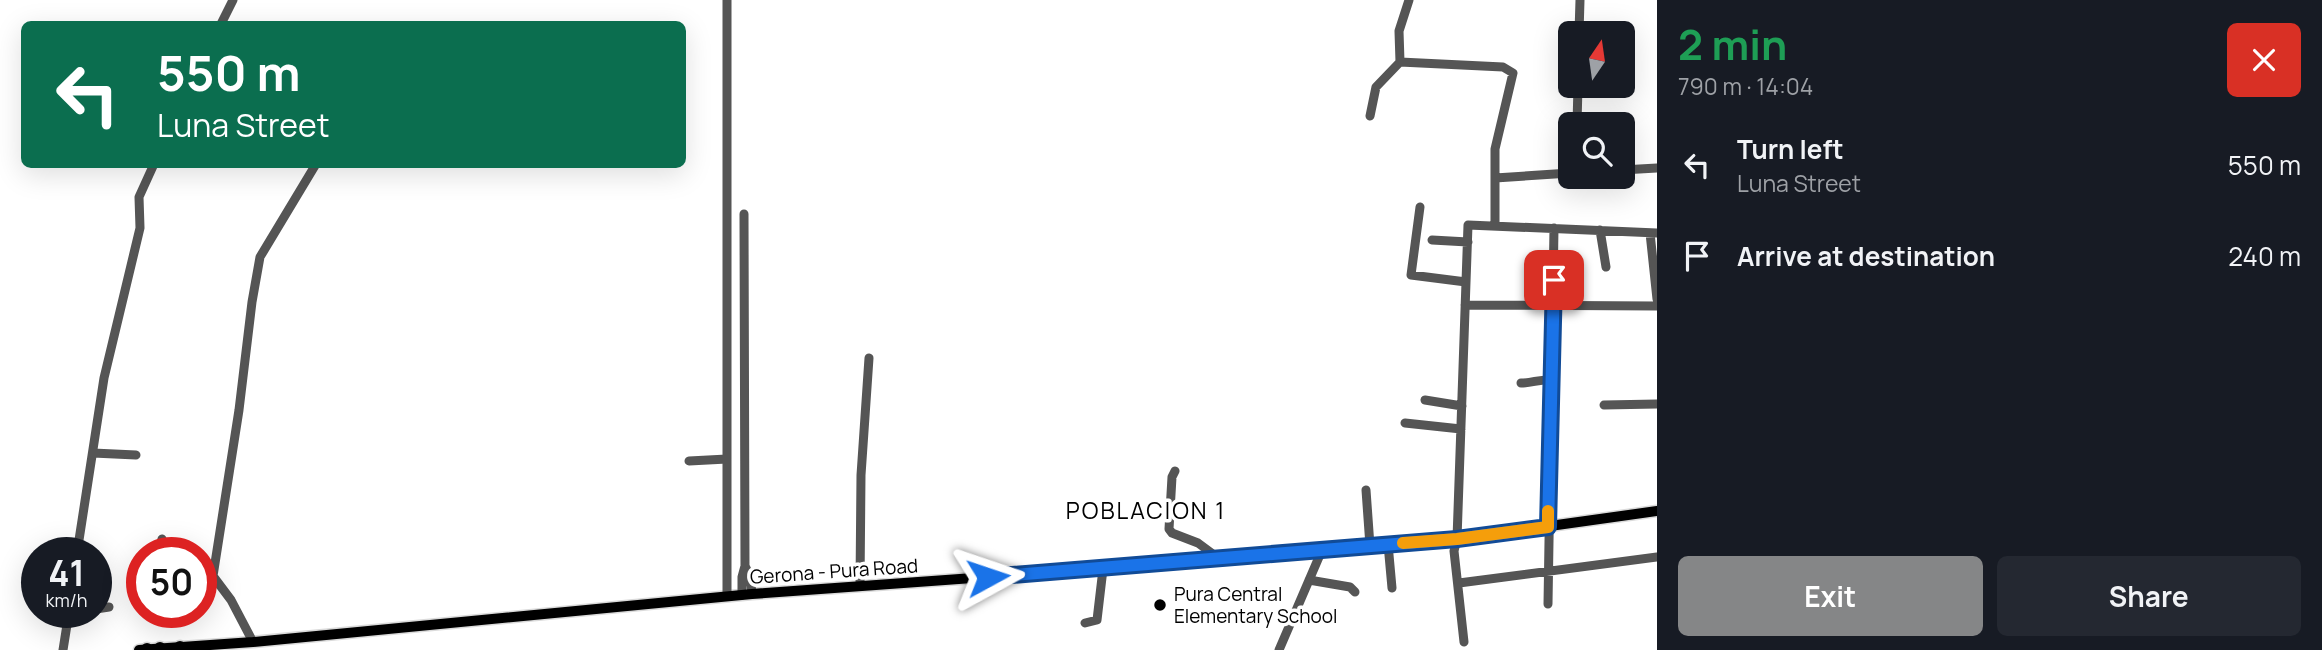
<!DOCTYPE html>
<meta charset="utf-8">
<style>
body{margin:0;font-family:Manrope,sans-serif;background:#242831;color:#f1f3f6;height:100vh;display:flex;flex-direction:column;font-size:26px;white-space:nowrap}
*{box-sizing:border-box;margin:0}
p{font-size:23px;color:#9ea1a6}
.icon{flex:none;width:38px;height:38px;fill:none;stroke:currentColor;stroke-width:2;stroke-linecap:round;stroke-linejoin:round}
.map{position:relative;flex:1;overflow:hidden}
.side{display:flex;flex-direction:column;background:#171b24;width:665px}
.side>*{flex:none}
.hud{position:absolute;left:21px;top:21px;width:665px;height:147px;border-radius:10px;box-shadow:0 7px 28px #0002;background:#0b6e4f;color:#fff;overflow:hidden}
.needle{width:46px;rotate:13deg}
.fabs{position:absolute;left:1558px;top:21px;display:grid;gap:14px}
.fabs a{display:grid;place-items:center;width:77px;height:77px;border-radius:10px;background:#171b24;box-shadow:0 7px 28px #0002;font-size:35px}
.speed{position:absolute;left:21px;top:537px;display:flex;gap:14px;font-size:35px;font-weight:700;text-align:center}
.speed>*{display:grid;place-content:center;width:91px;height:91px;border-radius:50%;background:#171b24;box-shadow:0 7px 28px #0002;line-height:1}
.speed small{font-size:18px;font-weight:400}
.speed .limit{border:10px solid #d22;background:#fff;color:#111}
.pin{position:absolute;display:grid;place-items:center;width:60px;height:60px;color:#fff;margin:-30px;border-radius:14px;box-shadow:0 4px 10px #0006}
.me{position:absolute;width:77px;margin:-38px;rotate:85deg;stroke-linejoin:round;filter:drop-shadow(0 0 5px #0008)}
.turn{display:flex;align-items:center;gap:24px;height:147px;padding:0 21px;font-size:32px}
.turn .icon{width:91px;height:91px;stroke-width:2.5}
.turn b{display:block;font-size:49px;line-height:60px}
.round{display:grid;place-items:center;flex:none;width:74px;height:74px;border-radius:10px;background:#242831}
.head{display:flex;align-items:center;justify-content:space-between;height:119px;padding:0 21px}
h1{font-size:42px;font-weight:700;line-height:52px;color:#1e9e55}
.action{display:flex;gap:14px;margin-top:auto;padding:14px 21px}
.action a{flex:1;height:80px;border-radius:10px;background:#858687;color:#fff;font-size:28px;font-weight:700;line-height:80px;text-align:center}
.action a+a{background:#242831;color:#f1f3f6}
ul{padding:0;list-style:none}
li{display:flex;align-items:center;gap:21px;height:91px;padding:0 21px}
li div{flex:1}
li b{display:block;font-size:26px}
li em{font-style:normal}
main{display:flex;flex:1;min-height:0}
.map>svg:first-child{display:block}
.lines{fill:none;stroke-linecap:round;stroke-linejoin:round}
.major-casing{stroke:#dbdbdb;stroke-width:13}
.highway-casing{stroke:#dbdbdb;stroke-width:15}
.minor{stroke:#555;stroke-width:9}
.major{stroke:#000;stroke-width:10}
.highway{stroke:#000;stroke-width:12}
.route-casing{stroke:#114b97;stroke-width:18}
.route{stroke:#1a73e8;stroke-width:12}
.slow{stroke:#f59e0b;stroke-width:12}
.poi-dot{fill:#000;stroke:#fff;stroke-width:2.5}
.labels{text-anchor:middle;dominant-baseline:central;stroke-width:7;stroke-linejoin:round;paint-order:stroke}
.street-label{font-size:19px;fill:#000;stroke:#fff}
.poi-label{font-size:19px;fill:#000;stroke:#fff;text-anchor:start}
.quarter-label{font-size:23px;letter-spacing:2px;fill:#000;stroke:#fff}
</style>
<main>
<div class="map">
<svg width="1657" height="650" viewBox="0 0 1657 650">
<rect width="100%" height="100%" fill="#fff"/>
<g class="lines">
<defs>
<path id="major" d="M139,650L253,642L752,594L1221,560L1457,539L1657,511"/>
<path id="highway" d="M147,650V649
M160,650V648
M177,650L180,647"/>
</defs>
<!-- major casing -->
<use href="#major" class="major-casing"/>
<!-- highway casing -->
<use href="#highway" class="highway-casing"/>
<!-- minor -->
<path class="minor" d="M727,0V596
M221,24L233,0
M1579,33L1580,0
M1400,62L1503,67L1513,73L1495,149V226
M1370,116L1376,87L1400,62L1399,31L1409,0
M1577,124L1578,86
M1622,170L1657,168
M1495,178L1570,173
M1420,207L1411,275L1466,282
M744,214L745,566L750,576L752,594
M1600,230L1606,267
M1650,233L1657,299
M1432,240L1468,242
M1465,305L1657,306
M1521,383C1533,383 1539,379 1552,380
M1425,400L1462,406
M1604,405L1657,404
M1405,423L1461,429
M93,453L136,455
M689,461L727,459
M1175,471L1172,477L1169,529L1172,533L1198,543L1221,560
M1366,490L1370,546
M1388,544L1392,588
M77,553L104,378L140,228L139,197L154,164
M159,553L162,539
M201,573L213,576
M1309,580L1350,587L1355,592
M1459,583L1657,557
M860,585L861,475L869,358
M742,595V577L745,566
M1548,604L1554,228
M96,609L109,607
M1085,623L1097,620L1103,569
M253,642L231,600L213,576L239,410L252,302L260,257L316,164
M1464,642L1454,551L1457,539L1468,225L1657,233
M63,650L69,612
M1279,650L1322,550"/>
<!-- major -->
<use href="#major" class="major"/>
<!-- highway -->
<use href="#highway" class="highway"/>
</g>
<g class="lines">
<defs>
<path id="route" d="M988,577L1457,539L1548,527L1554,280"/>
</defs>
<!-- route casing -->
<use href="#route" class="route-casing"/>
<!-- route -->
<use href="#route" class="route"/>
<!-- slow -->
<path class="slow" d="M1403,543L1457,539L1548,527V511"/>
</g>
<!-- markers -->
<circle class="poi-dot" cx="1160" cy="605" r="7"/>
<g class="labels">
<!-- street labels -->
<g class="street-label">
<text transform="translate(834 571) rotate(-4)">Gerona - Pura Road</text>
</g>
<!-- poi labels -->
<g class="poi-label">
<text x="1174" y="594">Pura Central<tspan x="1174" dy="22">Elementary School</tspan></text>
</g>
<!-- quarter labels -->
<g class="quarter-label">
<text x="1146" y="510">POBLACION 1</text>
</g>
</g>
</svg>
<div class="fabs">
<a><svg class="needle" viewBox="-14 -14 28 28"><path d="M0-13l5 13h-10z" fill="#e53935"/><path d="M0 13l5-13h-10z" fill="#9ea1a6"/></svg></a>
<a><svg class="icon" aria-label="search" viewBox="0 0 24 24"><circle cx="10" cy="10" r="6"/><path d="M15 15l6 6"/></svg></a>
</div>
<div class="speed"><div>41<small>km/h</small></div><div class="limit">50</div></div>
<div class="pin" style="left:1554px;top:280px;background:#d93025"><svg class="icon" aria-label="arrive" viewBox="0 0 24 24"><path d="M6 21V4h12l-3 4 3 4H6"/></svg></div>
<svg class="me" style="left:988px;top:577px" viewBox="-20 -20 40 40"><path d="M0-17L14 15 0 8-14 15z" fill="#1a73e8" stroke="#fff" stroke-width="4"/></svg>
<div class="hud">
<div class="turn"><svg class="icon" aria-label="left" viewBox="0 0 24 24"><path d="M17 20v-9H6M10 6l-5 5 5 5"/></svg><div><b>550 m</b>Luna Street</div></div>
</div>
</div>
<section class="side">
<div class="head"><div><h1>2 min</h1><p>790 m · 14:04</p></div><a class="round" style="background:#d93025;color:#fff"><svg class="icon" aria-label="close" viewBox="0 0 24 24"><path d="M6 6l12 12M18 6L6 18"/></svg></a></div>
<ul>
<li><svg class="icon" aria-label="left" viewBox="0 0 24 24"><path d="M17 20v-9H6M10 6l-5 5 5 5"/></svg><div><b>Turn left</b><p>Luna Street</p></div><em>550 m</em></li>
<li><svg class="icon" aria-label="arrive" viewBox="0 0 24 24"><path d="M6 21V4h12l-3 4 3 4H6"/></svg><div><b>Arrive at destination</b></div><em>240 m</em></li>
</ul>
<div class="action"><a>Exit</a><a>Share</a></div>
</section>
</main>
